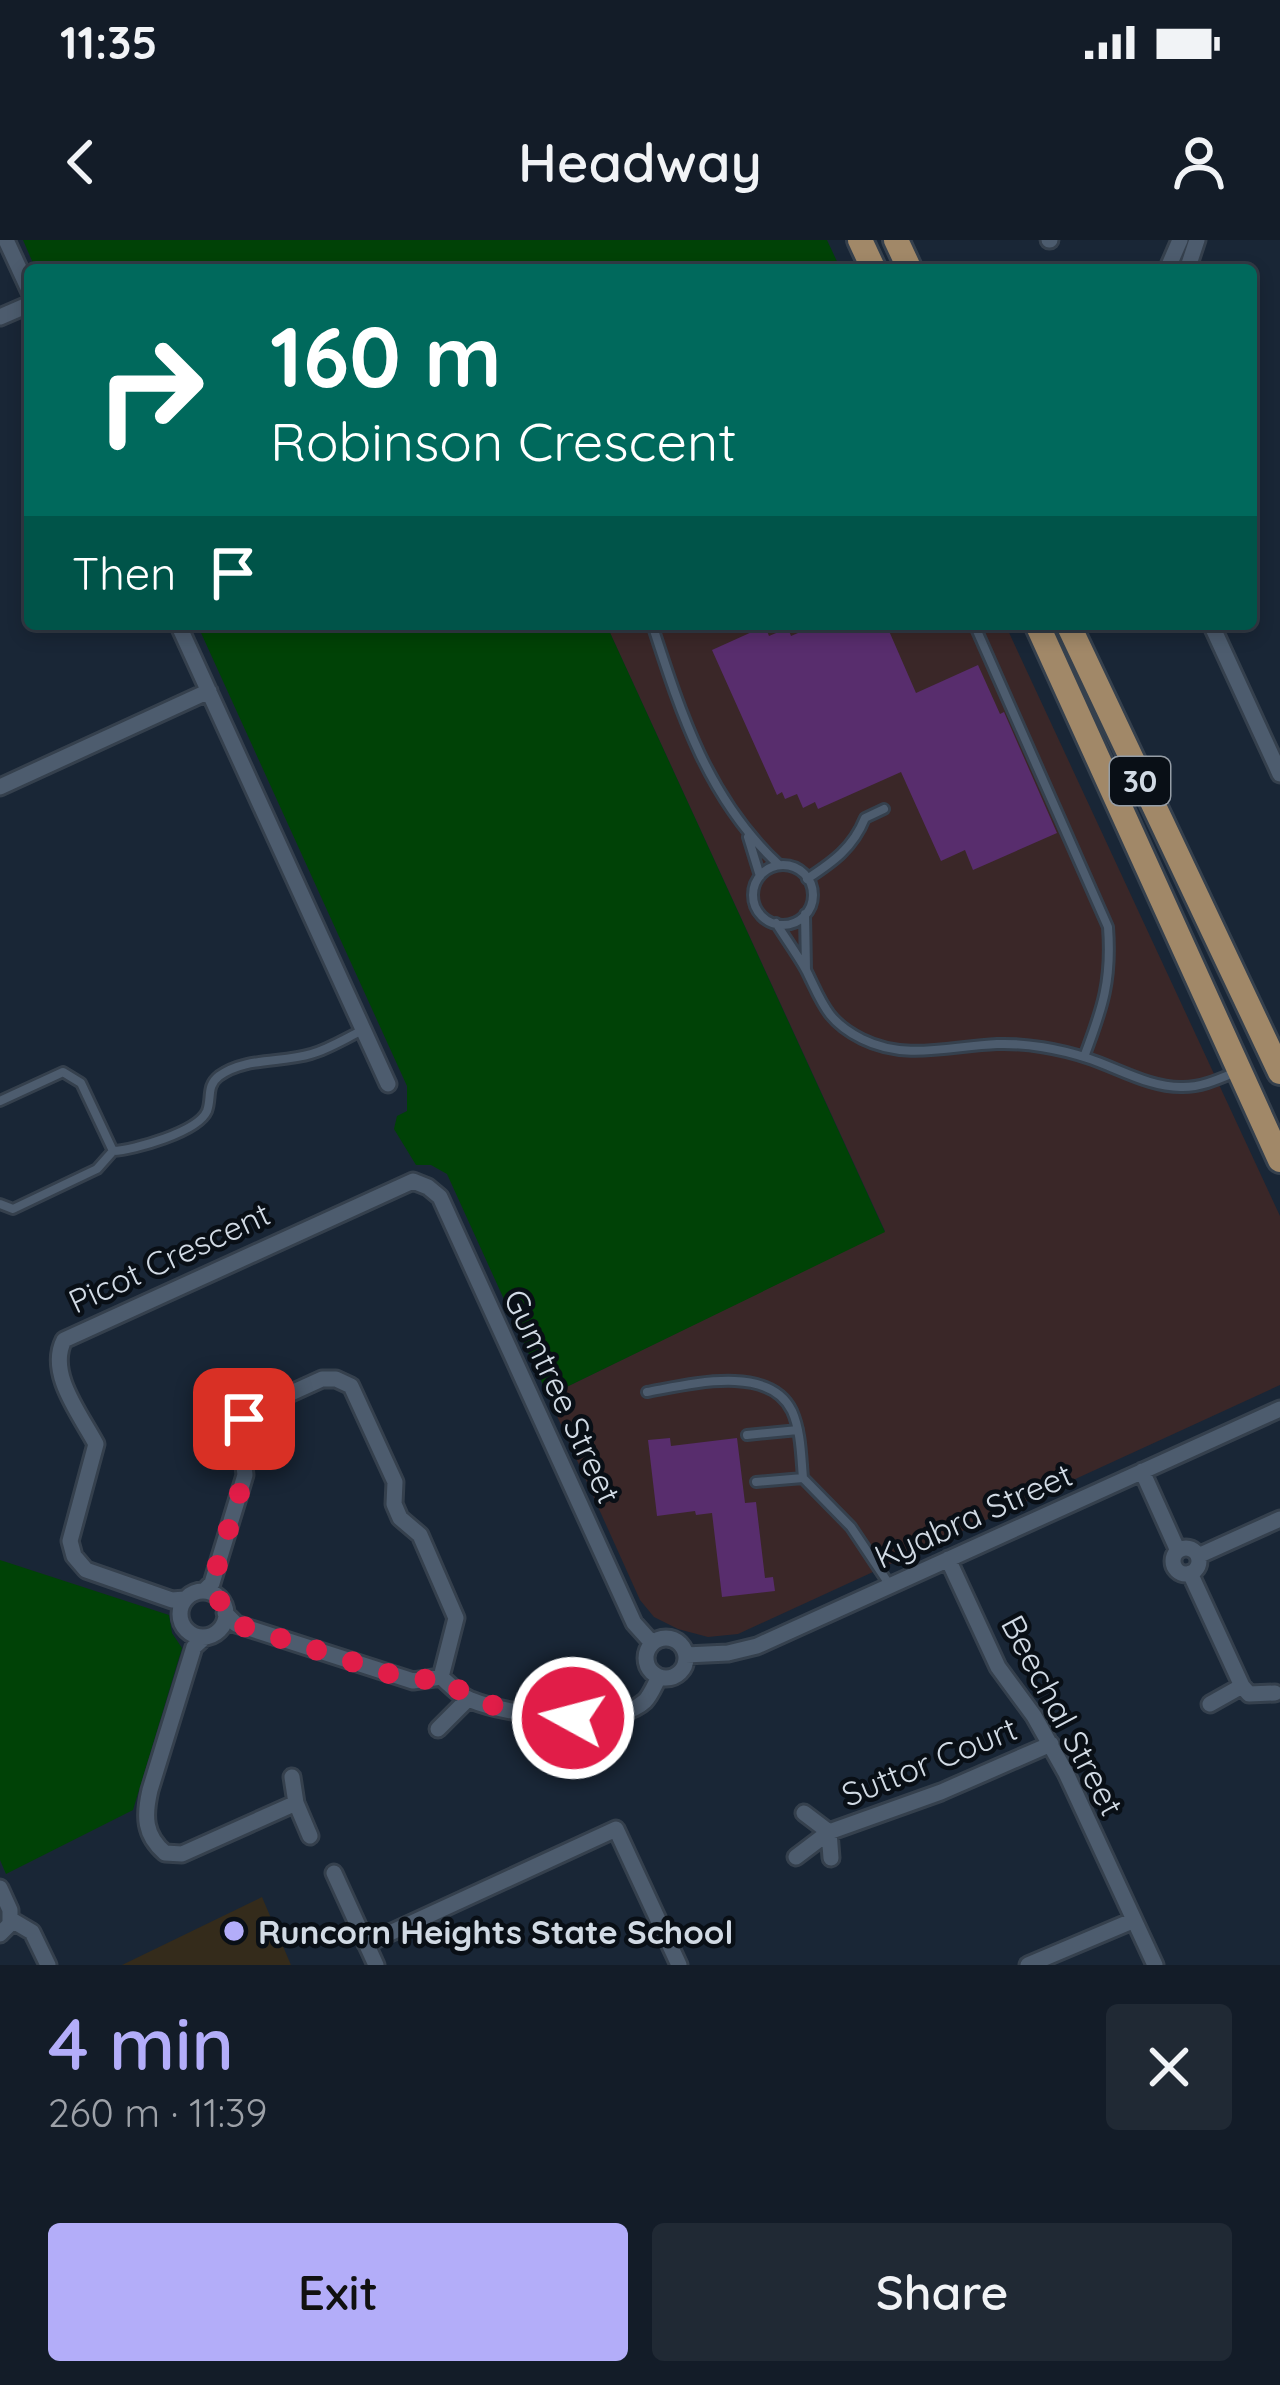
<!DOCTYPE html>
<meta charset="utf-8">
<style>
body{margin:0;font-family:Quicksand,sans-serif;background:#202934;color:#f1f3f6;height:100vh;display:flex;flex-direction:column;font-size:45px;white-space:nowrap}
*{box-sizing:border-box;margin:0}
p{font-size:39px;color:#9da1a8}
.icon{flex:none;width:66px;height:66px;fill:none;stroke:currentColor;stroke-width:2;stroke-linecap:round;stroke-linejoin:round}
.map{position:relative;height:1725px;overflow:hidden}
.sheet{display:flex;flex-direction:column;background:#131c28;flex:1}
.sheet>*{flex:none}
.guide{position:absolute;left:24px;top:24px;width:1233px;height:366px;border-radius:12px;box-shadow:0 6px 18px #0003,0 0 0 3px #323a45;background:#00695c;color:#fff;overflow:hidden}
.pin{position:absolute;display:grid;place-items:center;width:102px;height:102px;color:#fff;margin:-51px;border-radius:24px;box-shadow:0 6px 18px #0006}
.me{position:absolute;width:132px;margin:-66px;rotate:277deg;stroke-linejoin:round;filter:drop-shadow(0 0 9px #0008)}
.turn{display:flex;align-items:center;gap:42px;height:252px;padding:0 48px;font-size:54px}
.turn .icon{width:156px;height:156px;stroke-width:2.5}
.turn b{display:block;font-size:84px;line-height:102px}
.then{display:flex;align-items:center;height:114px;padding:0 48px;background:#0003;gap:24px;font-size:45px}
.round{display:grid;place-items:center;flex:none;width:126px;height:126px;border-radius:12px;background:#202934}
.overview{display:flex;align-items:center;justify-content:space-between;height:204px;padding:0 48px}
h1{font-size:72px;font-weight:600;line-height:90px;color:#b3adf9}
.cta{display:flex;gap:24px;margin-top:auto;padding:24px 48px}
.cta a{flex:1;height:138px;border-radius:12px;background:#b3adf9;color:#111;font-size:48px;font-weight:600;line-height:138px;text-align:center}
.cta a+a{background:#202934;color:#f1f3f6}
.status{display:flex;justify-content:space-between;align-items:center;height:84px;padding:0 60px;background:#131c28;direction:ltr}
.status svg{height:33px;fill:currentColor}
header{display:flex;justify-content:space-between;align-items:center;height:156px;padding:0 48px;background:#131c28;font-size:54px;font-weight:600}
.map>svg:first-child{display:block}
.commercial{fill:#3a2728}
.education{fill:#342b1b}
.green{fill:#004206}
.building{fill:#582d6d}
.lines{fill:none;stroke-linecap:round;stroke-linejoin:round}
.service-casing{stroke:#35404d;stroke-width:14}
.minor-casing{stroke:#35404d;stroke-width:21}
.primary-casing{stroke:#35404d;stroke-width:30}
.service{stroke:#4d5c6e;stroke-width:8}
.minor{stroke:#4d5c6e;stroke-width:15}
.primary{stroke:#a18868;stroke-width:24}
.route{stroke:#e11d48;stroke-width:21;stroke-dasharray:0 37.8}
.poi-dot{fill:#b3adf9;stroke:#090f16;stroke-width:4.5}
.labels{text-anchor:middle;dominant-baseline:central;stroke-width:9;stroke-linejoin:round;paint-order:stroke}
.shield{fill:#090f16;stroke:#959da6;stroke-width:3}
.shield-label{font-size:30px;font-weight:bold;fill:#d1dae4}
.street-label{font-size:33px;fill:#d1dae4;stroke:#090f16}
.poi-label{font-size:33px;font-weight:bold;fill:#d1dae4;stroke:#090f16;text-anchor:start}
</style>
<div class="status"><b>11:35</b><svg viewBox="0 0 49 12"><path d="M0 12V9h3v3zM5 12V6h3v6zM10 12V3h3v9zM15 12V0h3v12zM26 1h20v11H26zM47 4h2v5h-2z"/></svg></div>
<header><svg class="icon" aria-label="back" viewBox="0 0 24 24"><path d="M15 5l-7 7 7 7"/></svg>Headway<svg class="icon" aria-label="person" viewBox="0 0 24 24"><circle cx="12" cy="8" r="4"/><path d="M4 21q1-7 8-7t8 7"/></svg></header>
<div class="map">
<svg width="1280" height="1725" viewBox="0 0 1280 1725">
<rect width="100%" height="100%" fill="#192636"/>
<!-- commercial -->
<path class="commercial" d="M606,384H1005L1280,976V1145L738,1394L708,1397L678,1389L654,1377L640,1360L548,1156L885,991Z"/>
<!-- education -->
<path class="education" d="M262,1657L291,1725H122Z"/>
<!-- green -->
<path class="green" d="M23,0H827L841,30H36Z
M197,384H606L885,992L548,1156L447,934L431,925H416L394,889L397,876L407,871V846Z
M0,1320L169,1375L172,1393L182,1408L133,1570L6,1634L0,1620Z"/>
<!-- building -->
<path class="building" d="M819,384H886L916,453L978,425L1000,474L1004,472L1057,593L973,630L965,610L941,621L901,532L818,569L815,562L803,568L797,554L785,559L782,552L777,555L712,410L765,386L769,396L788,388L791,396Z
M670,1198L671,1206L737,1198L745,1263L756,1262L765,1338L773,1337L775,1351L722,1357L712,1273L696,1275L695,1271L657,1276L648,1200Z"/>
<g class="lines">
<defs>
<path id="service" d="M652,384C681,474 708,559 779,625
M974,384L1108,687C1112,740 1103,767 1084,817
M748,597L760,636
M753 655a30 30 0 1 1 60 0a30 30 0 1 1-60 0Z
M807,639C833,622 853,608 865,578L884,569
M805,674L806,730
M776,683C786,699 797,714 806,730C822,762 826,781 862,799C906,821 950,806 997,804C1026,803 1060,809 1087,818C1118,828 1150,848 1183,847C1202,847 1219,839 1236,832
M0,861L63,832L81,843L113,911
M0,964L13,969L97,929L113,911C134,910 198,892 207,871C212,858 206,846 219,836C245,817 282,823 311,814C329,809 346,798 363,790
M647,1152C687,1145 769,1123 792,1171C801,1191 801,1216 803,1238
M747,1195L798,1190
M756,1242L803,1238L851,1287L889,1344"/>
<path id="minor" d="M6,0L30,52
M1049,0H1050
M1167,30L1180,0
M1187,30L1197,0
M0,77L30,64
M178,384L388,844
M1211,384L1280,534
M0,547L209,451
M1142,1231L1178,1311
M1173 1321a13 13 0 1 1 26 0a13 13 0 1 1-26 0Z
M1198,1316L1280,1279
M948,1319L998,1427L1034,1476L1066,1533L1155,1725
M1190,1333L1242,1446
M204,1351L212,1343L245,1235L240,1191L245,1179L256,1169L322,1139H336L351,1146L395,1242L394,1264L400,1278L420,1295L456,1378L441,1437
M180 1374a23 23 0 1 1 46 0a23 23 0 1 1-46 0Z
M185,1359L172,1360L86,1330L74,1316L70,1301L96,1204C80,1174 47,1133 64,1100L413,941L428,947L440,957L634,1383L652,1403
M225,1373L236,1384L413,1441L441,1437C450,1445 460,1456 471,1460C507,1475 614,1490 645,1461C651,1455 655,1444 659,1437
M205,1397L194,1407L150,1550C144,1576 144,1595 165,1613L182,1614L296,1563
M646 1418a20 20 0 1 1 40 0a20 20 0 1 1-40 0Z
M686,1415L728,1413L757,1406L1280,1169
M1210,1464L1242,1446L1249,1454L1275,1453
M438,1489L468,1459
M292,1537L296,1563L310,1596
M804,1573L829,1592L831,1618
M796,1617L829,1592L941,1552L1051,1504
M334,1633L376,1725
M0,1648L10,1670V1684L0,1694
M10,1679L32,1692L48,1725
M366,1704L616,1589L679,1725
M1028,1725L1132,1681"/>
<path id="primary" d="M860,0L874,30
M896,0L910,30
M1037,384L1280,920
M1068,384L1280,832"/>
</defs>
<!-- service casing -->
<use href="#service" class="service-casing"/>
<!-- minor casing -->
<use href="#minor" class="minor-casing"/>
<!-- primary casing -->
<use href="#primary" class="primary-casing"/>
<!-- service -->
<use href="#service" class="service"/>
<!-- minor -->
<use href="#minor" class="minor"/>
<!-- primary -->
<use href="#primary" class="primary"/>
</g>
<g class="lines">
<!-- route -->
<path class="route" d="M244,1179L241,1192L245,1235L212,1343L225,1373L236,1384L412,1441L441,1437C481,1470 522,1473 573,1478"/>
</g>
<!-- markers -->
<circle class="poi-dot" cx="234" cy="1691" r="12"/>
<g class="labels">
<!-- shield labels -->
<rect class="shield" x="1110" y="517" width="60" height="48" rx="9"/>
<g class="shield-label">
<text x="1140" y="541">30</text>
</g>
<!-- street labels -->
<g class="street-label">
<text transform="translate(169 1017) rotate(-25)">Picot Crescent</text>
<text transform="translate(563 1156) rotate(65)">Gumtree Street</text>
<text transform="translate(973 1275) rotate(-24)">Kyabra Street</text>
<text transform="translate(1063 1475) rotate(62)">Beechal Street</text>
<text transform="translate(929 1521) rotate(-22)">Suttor Court</text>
</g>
<!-- poi labels -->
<g class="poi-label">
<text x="258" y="1691">Runcorn Heights State School</text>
</g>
</g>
</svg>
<div class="pin" style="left:244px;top:1179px;background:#d93025"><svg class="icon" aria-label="arrive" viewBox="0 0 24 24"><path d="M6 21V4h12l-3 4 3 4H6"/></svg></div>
<svg class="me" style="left:573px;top:1478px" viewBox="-20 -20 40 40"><circle r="17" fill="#e11d48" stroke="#fff" stroke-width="3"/><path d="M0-11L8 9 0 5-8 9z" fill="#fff"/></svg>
<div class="guide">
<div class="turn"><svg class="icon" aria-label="right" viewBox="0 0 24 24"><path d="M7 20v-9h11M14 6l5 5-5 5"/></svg><div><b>160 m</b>Robinson Crescent</div></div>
<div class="then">Then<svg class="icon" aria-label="arrive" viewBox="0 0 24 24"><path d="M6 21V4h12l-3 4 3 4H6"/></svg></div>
</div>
</div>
<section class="sheet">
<div class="overview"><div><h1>4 min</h1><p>260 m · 11:39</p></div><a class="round"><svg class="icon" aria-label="close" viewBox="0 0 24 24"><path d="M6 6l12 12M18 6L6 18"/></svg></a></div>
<div class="cta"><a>Exit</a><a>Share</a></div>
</section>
